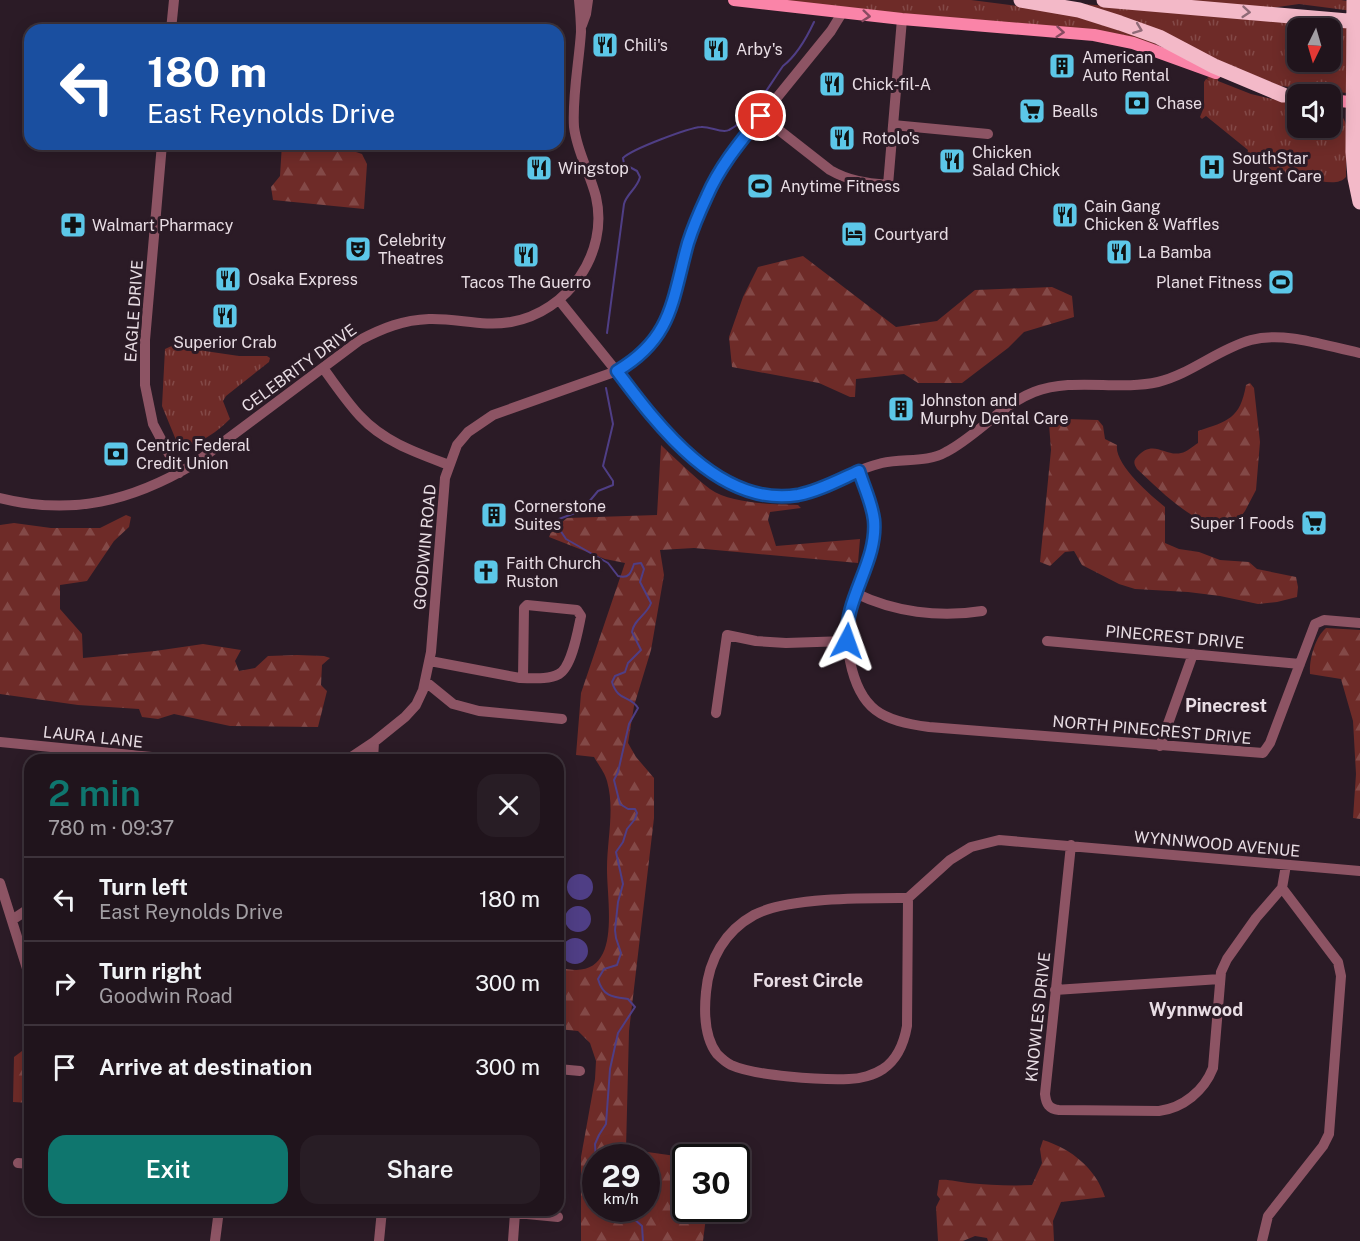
<!DOCTYPE html>
<meta charset="utf-8">
<style>
body{margin:0;font-family:"Public Sans",sans-serif;background:#281d25;color:#f1f3f6;height:100vh;display:flex;flex-direction:column;font-size:22px;white-space:nowrap}
*{box-sizing:border-box;margin:0}
p{font-size:20px;color:#a29ea3}
.icon{flex:none;width:33px;height:33px;fill:none;stroke:currentColor;stroke-width:2;stroke-linecap:round;stroke-linejoin:round}
.map{position:relative;flex:1;overflow:hidden}
.sheet{position:absolute;left:24px;top:754px;width:540px;height:462px;display:flex;flex-direction:column;background:#20141c;border-radius:18px;box-shadow:0 3px 15px #0003,0 0 0 2px #3d333b}
.sheet>*{flex:none}
.banner{position:absolute;left:24px;top:24px;width:540px;height:126px;border-radius:18px;box-shadow:0 3px 15px #0003,0 0 0 2px #3d333b;background:#1a4fa0;color:#fff;overflow:hidden}
.needle{width:39px;rotate:185deg}
.tools{position:absolute;left:1287px;top:18px;display:grid;gap:12px}
.tools a{display:grid;place-items:center;width:54px;height:54px;border-radius:12px;background:#20141c;box-shadow:0 3px 15px #0003,0 0 0 2px #3d333b;font-size:30px}
.speed{position:absolute;left:582px;top:1144px;display:flex;gap:12px;font-size:30px;font-weight:700;text-align:center}
.speed>*{display:grid;place-content:center;width:78px;height:78px;border-radius:50%;background:#20141c;box-shadow:0 3px 15px #0003,0 0 0 2px #3d333b;line-height:1}
.speed small{font-size:15px;font-weight:400}
.speed .limit{border:3px solid #111;border-radius:9px;background:#fff;color:#111}
.pin{position:absolute;display:grid;place-items:center;width:51px;height:51px;color:#fff;margin:-26px;border:3px solid #fff;border-radius:50%;box-shadow:0 2px 6px #0007}
.me{position:absolute;width:66px;margin:-33px;rotate:4deg;stroke-linejoin:round;filter:drop-shadow(0 0 4px #0008)}
.turn{display:flex;align-items:center;gap:21px;height:126px;padding:0 24px;font-size:27px}
.turn .icon{width:78px;height:78px;stroke-width:2.5}
.turn b{display:block;font-size:42px;line-height:51px}
.round{display:grid;place-items:center;flex:none;width:63px;height:63px;border-radius:18px;background:#281d25}
.headline{display:flex;align-items:center;justify-content:space-between;height:102px;padding:0 24px}
h1{font-size:36px;font-weight:600;line-height:45px;color:#0f766e}
.action{display:flex;gap:12px;margin-top:auto;padding:12px 24px}
.action a{flex:1;height:69px;border-radius:18px;background:#0f766e;color:#fff;font-size:24px;font-weight:600;line-height:69px;text-align:center}
.action a+a{background:#281d25;color:#f1f3f6}
ul{padding:0;list-style:none}
li{display:flex;align-items:center;gap:18px;height:84px;padding:0 24px;border-top:2px solid #3d333b}
li div{flex:1}
li b{display:block;font-size:22px}
li em{font-style:normal}
.map>svg:first-child{display:block}
.grass{fill:url(#grass-tufts);fill-rule:evenodd}
.forest{fill:url(#forest-firs);fill-rule:evenodd}
.water{fill:#4f3e85}
.lines{fill:none;stroke-linecap:round;stroke-linejoin:round}
.stream{stroke:#4f3e85;stroke-width:2}
.minor{stroke:#8d5464;stroke-width:10}
.major{stroke:#fa84a8;stroke-width:12}
.highway{stroke:#f3b9c8;stroke-width:15}
.oneway{stroke:#8f6a77}
.oneway2{stroke:#884a60}
.route-casing{stroke:#114b97;stroke-width:15}
.route{stroke:#1a73e8;stroke-width:10}
.labels{text-anchor:middle;dominant-baseline:central;stroke-width:6;stroke-linejoin:round;paint-order:stroke}
.poi-label{font-size:16px;fill:#e8dde4;stroke:#2b1b26;text-anchor:start}
.street-label{font-size:16px;fill:#e8dde4;stroke:#2b1b26}
.neighbourhood-label{font-size:18px;font-weight:bold;fill:#e8dde4;stroke:#2b1b26}
</style>
<div class="map">
<svg width="1360" height="1241" viewBox="0 0 1360 1241">
<defs>
<pattern id="grass-tufts" width="24" height="20" patternUnits="userSpaceOnUse" patternTransform="scale(1.5)"><rect width="24" height="20" fill="#6e2b28"/><path d="M3 7l-1-3M5 7V3M7 7l1-3M15 17l-1-3M17 17v-4M19 17l1-3" fill="none" stroke="#834947"/></pattern>
<pattern id="forest-firs" width="22" height="20" patternUnits="userSpaceOnUse" patternTransform="scale(1.5)"><rect width="22" height="20" fill="#6e2b28"/><path d="M5 1l3.5 6h-7zM16 11l3.5 6h-7z" fill="#834947"/></pattern>
</defs>
<rect width="100%" height="100%" fill="#2b1b26"/>
<!-- grass -->
<path class="grass" d="M774,0H971L1048,10L1116,25L1165,48L1144,41Z
M1170,0H1341L1360,3V12L1299,4L1271,8Z
M1083,4L1360,27L1347,93L1280,86ZM1298,28H1330V62H1298Z
M1209,77L1218,79V81L1251,94L1297,105L1298,128H1330L1331,108C1339,111 1344,117 1346,125V177C1333,192 1297,170 1275,173L1266,165L1268,161L1260,156L1258,159L1247,156L1248,150L1206,116L1202,119L1200,117L1204,107V82L1206,79L1209,80L1207,78Z
M176,344L192,347L198,350L239,356H267L270,358L269,362L226,396L223,401L230,419C218,431 195,449 178,445L162,406L165,349Z"/>
<!-- forest -->
<path class="forest" d="M282,144H354L356,152L362,154L367,164L364,209L273,200L271,187L280,176Z
M803,256L896,327L937,321L975,290L1052,287L1072,296L1074,317L1024,332L1008,348L962,383H918L904,374L856,379L855,397H850L819,383L732,367L729,337L743,297L758,267Z
M1250,383L1254,388L1260,442L1256,490L1245,511L1231,529C1194,526 1163,493 1137,469C1134,464 1133,461 1137,457C1153,438 1165,457 1181,453C1187,452 1193,446 1198,443V431C1228,421 1240,419 1246,385Z
M1066,419L1098,420L1103,426L1105,439L1117,445C1114,464 1150,495 1165,507V543L1179,549L1199,552L1220,560L1249,562L1257,569L1296,577L1298,587L1297,597L1277,602L1258,604L1220,596L1188,592L1135,589L1119,584L1082,565L1074,551L1065,552L1050,566L1040,562L1051,450L1049,424Z
M661,445C677,460 693,476 710,489C731,504 773,504 798,505L801,508L770,512L768,520L776,546L860,539L858,563L694,548L660,550L664,575L651,650L634,706L628,743L636,757L654,778V818L629,1031L626,1149L690,1158H686V1209H707L703,1241H581V1157L595,1079L596,1061L590,1043L578,1031L558,1029V967C624,986 607,907 607,869C607,839 615,810 607,781C605,773 598,764 594,757L576,755L581,693L625,563L605,559L549,537L552,530L567,518L657,515ZM596,1158H646V1209H596Z
M126,515L131,517L129,527L114,541L87,581L60,585V609L82,634L83,658L155,651L203,644L241,650L235,661L239,671L255,668L268,656L297,655L324,656L330,658L322,665L321,685L327,691L318,727L230,726L174,714L158,719L142,717L139,709L78,705L0,694V525L14,523L51,528H100Z
M1326,628L1360,630V819L1353,818L1356,774L1353,721L1341,679L1310,674C1309,660 1315,637 1326,628Z
M30,1045V1103L13,1102L14,1057Z
M1043,1140C1072,1149 1096,1169 1105,1197L1061,1202L1053,1221L1054,1241H988L987,1238L975,1236L963,1241H938L936,1207L940,1199L937,1195L939,1180C949,1179 957,1182 968,1183C989,1185 1010,1186 1032,1185L1042,1163L1040,1149Z"/>
<!-- water -->
<path class="water" d="M567 887a13 13 0 1 1 26 0a13 13 0 1 1-26 0Z
M565 919a13 13 0 1 1 26 0a13 13 0 1 1-26 0Z
M562 951a13 13 0 1 1 26 0a13 13 0 1 1-26 0Z"/>
<g class="lines">
<!-- stream -->
<path class="stream" d="M607,333L624,204C627,193 637,189 640,177L637,171L624,164L623,158C632,149 688,128 701,127C710,126 722,134 729,130C752,118 768,87 783,66C796,56 807,37 814,22
M596,1161L595,1144L599,1135L606,1124L610,1069L618,1033L635,1007L628,999C613,997 603,997 598,979L604,969L617,965L621,953L616,938L615,930L618,902L623,884L616,852L623,842L627,829L635,819L637,813L635,809H628L620,804L614,780L618,772L629,724L638,708C630,695 618,702 612,682L615,676L625,672L628,663L641,650L632,632C634,619 647,615 651,603L640,582L644,569L641,563L634,564C631,573 629,579 618,576L608,563L566,539L556,524L559,519L575,513L588,503L598,491L613,485V481L603,466L613,424L606,388
M629,1209L634,1219L642,1226L643,1241"/>
<!-- minor -->
<path class="minor" d="M582,25L586,14L588,0
M171,30L174,0
M761,116L830,170C849,181 866,183 888,185L902,19
M893,125L988,134
M162,144L145,340V385L153,424L179,473
M559,300C578,324 598,348 617,372C649,413 684,462 732,484C797,515 825,477 882,463C903,458 927,463 946,452C977,436 1001,405 1034,392C1074,377 1117,391 1158,382C1191,374 1218,349 1251,340C1286,331 1325,346 1360,353
M323,368C335,384 346,401 360,416C384,442 417,453 449,465
M859,471C866,491 876,511 874,533C871,562 854,587 848,615C845,630 847,646 850,661C860,710 882,721 929,727L1263,753L1270,743L1315,624L1324,620L1360,623
M0,498C72,516 132,501 194,464L360,340C383,328 403,320 429,319C457,318 483,327 511,322C568,312 609,253 596,197C590,173 577,152 574,127C572,96 579,63 581,32C581,22 580,10 579,0
M855,593C894,612 939,618 982,611
M1047,641L1300,664
M430,661L520,678C532,678 548,680 559,674C572,667 578,630 581,616L577,610L527,605L524,608L523,678
M426,682L453,704L479,711L562,719
M716,713L727,635L756,641L786,643L847,641
M0,742L182,760
M1160,746L1193,654
M347,760L374,742L405,717L416,705L423,690L431,652L445,478L457,445L468,432L493,415L617,371L647,349L667,321L674,302L689,243L712,185L732,153L831,31L842,13
M373,760L374,742
M1071,845L1045,1094C1046,1104 1049,1109 1059,1110L1159,1111C1183,1108 1204,1091 1213,1068L1221,972L1227,959L1256,918L1282,888L1286,865
M0,883L30,978
M908,898L907,1026C904,1043 898,1059 883,1069C874,1075 860,1079 849,1079C821,1080 755,1076 731,1065C727,1063 720,1057 717,1054C704,1037 704,1012 706,992C709,959 725,931 754,915C788,897 868,898 908,898Z
M908,898L950,860L971,847L999,840L1360,871
M12,920L30,908
M1055,990L1220,979
M28,1041L30,1039
M558,1069L580,1071
M18,1163L30,1164
M486,1210L558,1217
M215,1241L219,1210
M379,1241L382,1210
M513,1241L515,1213
M1262,1241L1268,1216L1323,1146L1329,1134L1341,976L1338,962L1282,888"/>
<!-- major -->
<path class="major" d="M734,0L902,19L1094,35L1133,43L1216,73
M1275,93L1298,97
M1330,100L1360,103"/>
<!-- highway -->
<path class="highway" d="M1021,0L1079,10L1120,23L1159,37L1214,66L1283,95
M1104,0L1360,22
M1354,0L1353,152L1355,178L1360,202"/>
</g>
<!-- one-way arrows -->
<defs><path id="oneway-chevron" d="M-2-3.5L2.5 0L-2 3.5" fill="none" stroke-width="1.6" stroke-linecap="round" stroke-linejoin="round" transform="scale(1.5)"/></defs>
<g class="oneway">
<use href="#oneway-chevron" transform="translate(1246 12) rotate(5)"/>
<use href="#oneway-chevron" transform="translate(1138 29) rotate(21)"/>
</g>
<g class="oneway2">
<use href="#oneway-chevron" transform="translate(866 16) rotate(6)"/>
<use href="#oneway-chevron" transform="translate(1060 32) rotate(5)"/>
</g>
<g class="lines">
<defs>
<path id="route" d="M761,116C741,141 720,166 707,196C700,211 693,227 688,243C672,300 673,338 617,371C658,426 720,508 798,495C819,491 839,480 859,471C864,487 872,503 874,520C878,562 844,598 847,641"/>
</defs>
<!-- route casing -->
<use href="#route" class="route-casing"/>
<!-- route -->
<use href="#route" class="route"/>
</g>
<!-- icons -->
<defs>
<symbol id="restaurant-square" viewBox="-11 -11 22 22"><rect x="-9" y="-9" width="18" height="18" rx="4" fill="#5cc7e8" stroke="#2b1b26"/><path d="M-5-6h1v4h1v-4h1v4h1v-4h1v5L-1.5 .5V6h-2V.5L-5-1ZM5-6V6H3V1.5H1.5Q1.5-4 5-6Z" fill="#111"/></symbol>
<symbol id="building-square" viewBox="-11 -11 22 22"><rect x="-9" y="-9" width="18" height="18" rx="4" fill="#5cc7e8" stroke="#2b1b26"/><path d="M-4-6H4V6H1V3H-1V6H-4ZM-2.5-4.3h1.7v1.8h-1.7ZM.8-4.3h1.7v1.8H.8ZM-2.5-1h1.7V.8h-1.7ZM.8-1h1.7V.8H.8Z" fill="#111"/></symbol>
<symbol id="bank-square" viewBox="-11 -11 22 22"><rect x="-9" y="-9" width="18" height="18" rx="4" fill="#5cc7e8" stroke="#2b1b26"/><path d="M-6-4H6V4H-6ZM0-2.3a2.3 2.3 0 1 0 0 4.6a2.3 2.3 0 1 0 0-4.6Z" fill="#111"/></symbol>
<symbol id="supermarket-square" viewBox="-11 -11 22 22"><rect x="-9" y="-9" width="18" height="18" rx="4" fill="#5cc7e8" stroke="#2b1b26"/><path d="M-6-5.5h2.5l.6 2H6L4.5 2H-2.5L-4.4-4H-6ZM-1.5 3.2a1.3 1.3 0 1 0 .1 0ZM3 3.2a1.3 1.3 0 1 0 .1 0Z" fill="#111"/></symbol>
<symbol id="hospital-square" viewBox="-11 -11 22 22"><rect x="-9" y="-9" width="18" height="18" rx="4" fill="#5cc7e8" stroke="#2b1b26"/><path d="M-5-5h3v3.5h4V-5h3V5h-3V1.5h-4V5h-3Z" fill="#111"/></symbol>
<symbol id="stadium-square" viewBox="-11 -11 22 22"><rect x="-9" y="-9" width="18" height="18" rx="4" fill="#5cc7e8" stroke="#2b1b26"/><path d="M0-5a6.5 5 0 1 0 0 10a6.5 5 0 1 0 0-10ZM-3.5-1.8h7v3.6h-7Z" fill="#111"/></symbol>
<symbol id="pharmacy-square" viewBox="-11 -11 22 22"><rect x="-9" y="-9" width="18" height="18" rx="4" fill="#5cc7e8" stroke="#2b1b26"/><path d="M-2-6h4v4h4v4h-4v4h-4v-4h-4v-4h4Z" fill="#111"/></symbol>
<symbol id="hotel-square" viewBox="-11 -11 22 22"><rect x="-9" y="-9" width="18" height="18" rx="4" fill="#5cc7e8" stroke="#2b1b26"/><path d="M-6-4.5h1.5V1H6V5H4.5V3h-9V5H-6ZM-4 0a1.8 1.8 0 1 1 3.6 0ZM.5 0V-2.5h3Q6-2.5 6 0Z" fill="#111"/></symbol>
<symbol id="theatre-square" viewBox="-11 -11 22 22"><rect x="-9" y="-9" width="18" height="18" rx="4" fill="#5cc7e8" stroke="#2b1b26"/><path d="M-5-5.5Q0-4 5-5.5V0Q5 5 0 6Q-5 5-5 0ZM-3.3-2.5H-1v1.5H-3.3ZM1-2.5H3.3v1.5H1ZM-2.8 1Q0 5.5 2.8 1Z" fill="#111"/></symbol>
<symbol id="church-square" viewBox="-11 -11 22 22"><rect x="-9" y="-9" width="18" height="18" rx="4" fill="#5cc7e8" stroke="#2b1b26"/><path d="M-1.2-6h2.4v3.5h3.3v2.4h-3.3V6h-2.4V-.1h-3.3v-2.4h3.3Z" fill="#111"/></symbol>
</defs>
<g fill-rule="evenodd">
<use href="#restaurant-square" x="590" y="30" width="30" height="30"/>
<use href="#restaurant-square" x="701" y="34" width="30" height="30"/>
<use href="#building-square" x="1047" y="51" width="30" height="30"/>
<use href="#restaurant-square" x="817" y="69" width="30" height="30"/>
<use href="#bank-square" x="1122" y="88" width="30" height="30"/>
<use href="#supermarket-square" x="1017" y="96" width="30" height="30"/>
<use href="#restaurant-square" x="827" y="123" width="30" height="30"/>
<use href="#restaurant-square" x="937" y="146" width="30" height="30"/>
<use href="#hospital-square" x="1197" y="152" width="30" height="30"/>
<use href="#restaurant-square" x="524" y="153" width="30" height="30"/>
<use href="#stadium-square" x="745" y="171" width="30" height="30"/>
<use href="#restaurant-square" x="1050" y="200" width="30" height="30"/>
<use href="#pharmacy-square" x="58" y="210" width="30" height="30"/>
<use href="#hotel-square" x="839" y="219" width="30" height="30"/>
<use href="#theatre-square" x="343" y="234" width="30" height="30"/>
<use href="#restaurant-square" x="1104" y="237" width="30" height="30"/>
<use href="#restaurant-square" x="511" y="240" width="30" height="30"/>
<use href="#restaurant-square" x="213" y="264" width="30" height="30"/>
<use href="#stadium-square" x="1266" y="267" width="30" height="30"/>
<use href="#restaurant-square" x="210" y="301" width="30" height="30"/>
<use href="#building-square" x="886" y="394" width="30" height="30"/>
<use href="#bank-square" x="101" y="439" width="30" height="30"/>
<use href="#building-square" x="479" y="500" width="30" height="30"/>
<use href="#supermarket-square" x="1299" y="508" width="30" height="30"/>
<use href="#church-square" x="471" y="557" width="30" height="30"/>
</g>
<g class="labels">
<!-- poi labels -->
<g class="poi-label">
<text x="624" y="45">Chili's</text>
<text x="736" y="49">Arby's</text>
<text x="1082" y="57">American<tspan x="1082" dy="18">Auto Rental</tspan></text>
<text x="852" y="84">Chick-fil-A</text>
<text x="1156" y="103">Chase</text>
<text x="1052" y="111">Bealls</text>
<text x="862" y="138">Rotolo's</text>
<text x="972" y="152">Chicken<tspan x="972" dy="18">Salad Chick</tspan></text>
<text x="1232" y="158">SouthStar<tspan x="1232" dy="18">Urgent Care</tspan></text>
<text x="558" y="168">Wingstop</text>
<text x="780" y="186">Anytime Fitness</text>
<text x="1084" y="206">Cain Gang<tspan x="1084" dy="18">Chicken &amp; Waffles</tspan></text>
<text x="92" y="225">Walmart Pharmacy</text>
<text x="874" y="234">Courtyard</text>
<text x="378" y="240">Celebrity<tspan x="378" dy="18">Theatres</tspan></text>
<text x="1138" y="252">La Bamba</text>
<text x="248" y="279">Osaka Express</text>
<text x="526" y="282" text-anchor="middle">Tacos The Guerro</text>
<text x="1262" y="282" text-anchor="end">Planet Fitness</text>
<text x="225" y="342" text-anchor="middle">Superior Crab</text>
<text x="920" y="400">Johnston and<tspan x="920" dy="18">Murphy Dental Care</tspan></text>
<text x="136" y="445">Centric Federal<tspan x="136" dy="18">Credit Union</tspan></text>
<text x="514" y="506">Cornerstone<tspan x="514" dy="18">Suites</tspan></text>
<text x="1294" y="523" text-anchor="end">Super 1 Foods</text>
<text x="506" y="563">Faith Church<tspan x="506" dy="18">Ruston</tspan></text>
</g>
<!-- street labels -->
<g class="street-label">
<text transform="translate(134 311) rotate(-86)">EAGLE DRIVE</text>
<text transform="translate(299 368) rotate(-36)">CELEBRITY DRIVE</text>
<text transform="translate(425 547) rotate(-85)">GOODWIN ROAD</text>
<text transform="translate(1175 637) rotate(5)">PINECREST DRIVE</text>
<text transform="translate(1152 730) rotate(5)">NORTH PINECREST DRIVE</text>
<text transform="translate(93 737) rotate(6)">LAURA LANE</text>
<text transform="translate(1217 844) rotate(5)">WYNNWOOD AVENUE</text>
<text transform="translate(1038 1017) rotate(-84)">KNOWLES DRIVE</text>
</g>
<!-- neighbourhood labels -->
<g class="neighbourhood-label">
<text x="1226" y="705">Pinecrest</text>
<text x="808" y="980">Forest Circle</text>
<text x="1196" y="1009">Wynnwood</text>
</g>
</g>
</svg>
<div class="tools">
<a><svg class="needle" viewBox="-14 -14 28 28"><path d="M0-13l5 13h-10z" fill="#e53935"/><path d="M0 13l5-13h-10z" fill="#a29ea3"/></svg></a>
<a><svg class="icon" aria-label="sound" viewBox="0 0 24 24"><path d="M4 9h4l5-4v14l-5-4H4zM17 9q2 3 0 6"/></svg></a>
</div>
<div class="speed"><div>29<small>km/h</small></div><div class="limit">30</div></div>
<div class="pin" style="left:761px;top:116px;background:#d93025"><svg class="icon" aria-label="arrive" viewBox="0 0 24 24"><path d="M6 21V4h12l-3 4 3 4H6"/></svg></div>
<svg class="me" style="left:847px;top:641px" viewBox="-20 -20 40 40"><path d="M0-17L14 15 0 8-14 15z" fill="#1a73e8" stroke="#fff" stroke-width="4"/></svg>
<div class="banner">
<div class="turn"><svg class="icon" aria-label="left" viewBox="0 0 24 24"><path d="M17 20v-9H6M10 6l-5 5 5 5"/></svg><div><b>180 m</b>East Reynolds Drive</div></div>
</div>
<section class="sheet">
<div class="headline"><div><h1>2 min</h1><p>780 m · 09:37</p></div><a class="round"><svg class="icon" aria-label="close" viewBox="0 0 24 24"><path d="M6 6l12 12M18 6L6 18"/></svg></a></div>
<ul>
<li><svg class="icon" aria-label="left" viewBox="0 0 24 24"><path d="M17 20v-9H6M10 6l-5 5 5 5"/></svg><div><b>Turn left</b><p>East Reynolds Drive</p></div><em>180 m</em></li>
<li><svg class="icon" aria-label="right" viewBox="0 0 24 24"><path d="M7 20v-9h11M14 6l5 5-5 5"/></svg><div><b>Turn right</b><p>Goodwin Road</p></div><em>300 m</em></li>
<li><svg class="icon" aria-label="arrive" viewBox="0 0 24 24"><path d="M6 21V4h12l-3 4 3 4H6"/></svg><div><b>Arrive at destination</b></div><em>300 m</em></li>
</ul>
<div class="action"><a>Exit</a><a>Share</a></div>
</section>
</div>
